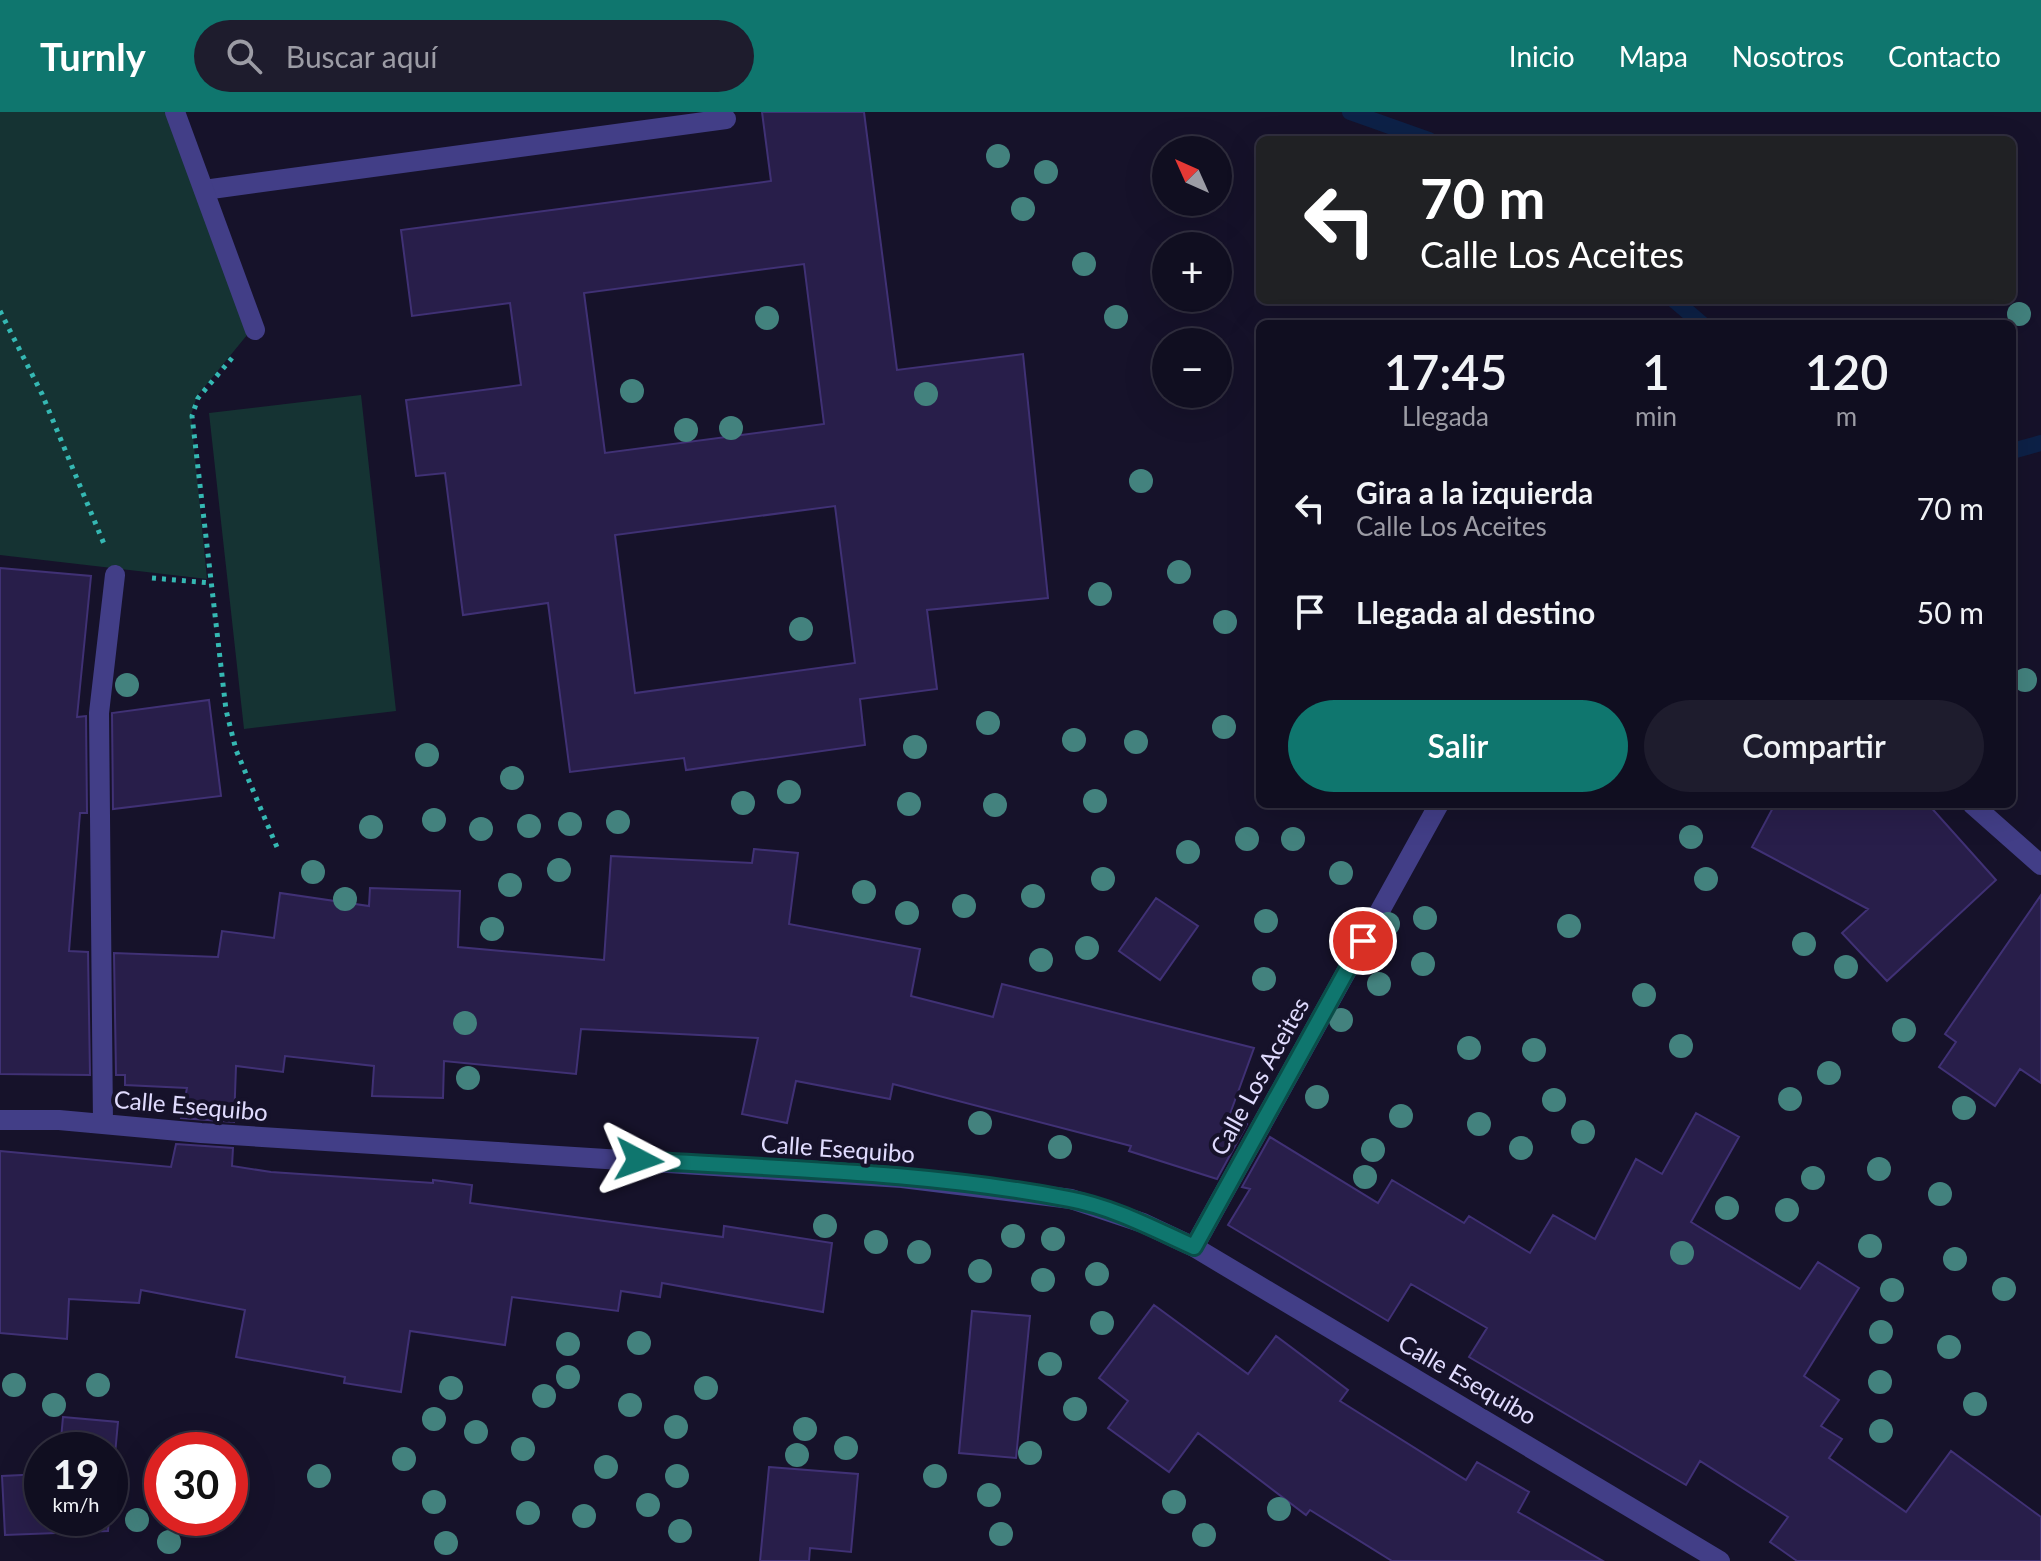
<!DOCTYPE html>
<html lang="es">
<meta charset="utf-8">
<style>
body{margin:0;font-family:Lato,sans-serif;background:#1e1c2d;color:#f1f3f6;height:100vh;display:flex;flex-direction:column;font-size:30px;white-space:nowrap}
*{box-sizing:border-box;margin:0}
p{font-size:26px;color:#9c9ca5}
.icon{flex:none;width:44px;height:44px;fill:none;stroke:currentColor;stroke-width:2;stroke-linecap:round;stroke-linejoin:round}
.map{position:relative;flex:1;overflow:hidden}
.drawer{position:absolute;left:1256px;top:208px;width:760px;height:488px;display:flex;flex-direction:column;background:#100e20;border-radius:12px;box-shadow:0 8px 32px #0002,0 0 0 2px #302e3e}
.drawer>*{flex:none}
.top-card{position:absolute;left:1256px;top:24px;width:760px;height:168px;border-radius:12px;box-shadow:0 8px 32px #0002,0 0 0 2px #302e3e;background:#202124;color:#fff;overflow:hidden}
.needle{width:52px;rotate:315deg}
.buttons{position:absolute;left:1152px;top:24px;display:grid;gap:16px}
.buttons a{display:grid;place-items:center;width:80px;height:80px;border-radius:50%;background:#100e20;box-shadow:0 8px 32px #0002,0 0 0 2px #302e3e;font-size:40px}
.speed{position:absolute;left:24px;top:1320px;display:flex;gap:16px;font-size:40px;font-weight:700;text-align:center}
.speed>*{display:grid;place-content:center;width:104px;height:104px;border-radius:50%;background:#100e20;box-shadow:0 8px 32px #0002,0 0 0 2px #302e3e;line-height:1}
.speed small{font-size:20px;font-weight:400}
.speed .limit{border:12px solid #d22;background:#fff;color:#111}
.pin{position:absolute;display:grid;place-items:center;width:68px;height:68px;color:#fff;margin:-34px;border:4px solid #fff;border-radius:50%;box-shadow:0 2px 8px #0007}
.me{position:absolute;width:88px;margin:-44px;rotate:94deg;stroke-linejoin:round;filter:drop-shadow(0 0 6px #0008)}
.turn{display:flex;align-items:center;gap:28px;height:168px;padding:0 32px;font-size:36px}
.turn .icon{width:104px;height:104px;stroke-width:2.5}
.turn b{display:block;font-size:56px;line-height:68px}
.eta{display:flex;justify-content:space-evenly;align-items:center;height:136px;text-align:center}
.eta b{font-size:48px;font-weight:600;line-height:56px}
.button{display:flex;gap:16px;margin-top:auto;padding:16px 32px}
.button a{flex:1;height:92px;border-radius:48px;background:#0f766e;color:#fff;font-size:32px;font-weight:600;line-height:92px;text-align:center}
.button a+a{background:#1e1c2d;color:#f1f3f6}
ul{padding:0;list-style:none}
li{display:flex;align-items:center;gap:24px;height:104px;padding:0 32px}
li div{flex:1}
li b{display:block;font-size:30px}
li em{font-style:normal}
header{display:flex;align-items:center;gap:48px;box-sizing:border-box;height:112px;padding:0 40px;background:#0f766e;color:#fff}
header strong{font-size:38px}
nav{display:flex;gap:44px;margin-inline-start:auto;font-size:28px}
.search{width:560px;height:72px;background:#1e1c2d;display:flex;align-items:center;gap:20px;box-sizing:border-box;padding:0 28px;border-radius:44px;color:#9c9ca5;font-size:30px}
.map>svg:first-child{display:block}
.green{fill:#153333}
.lines{fill:none;stroke-linecap:round;stroke-linejoin:round}
.stream{stroke:#0d2147;stroke-width:16}
.building{fill:#281e4a;stroke:#403175;stroke-width:2;fill-rule:evenodd}
.path{stroke:#35b8b3;stroke-width:5;stroke-dasharray:4 6;stroke-linecap:butt}
.lane{stroke:#423e87;stroke-width:20}
.street{stroke:#423e87;stroke-width:20}
.tree{fill:#43827e}
.route-casing{stroke:#0a4d48;stroke-width:20}
.route{stroke:#0f766e;stroke-width:14}
.labels{text-anchor:middle;dominant-baseline:central;stroke-width:8;stroke-linejoin:round;paint-order:stroke}
.street-label{font-size:24px;fill:#e0dbfe;stroke:#16122a}
</style>
<header>
<strong>Turnly</strong>
<div class="search"><svg class="icon" aria-label="search" viewBox="0 0 24 24"><circle cx="10" cy="10" r="6"/><path d="M15 15l6 6"/></svg>Buscar aquí</div>
<nav><a>Inicio</a><a>Mapa</a><a>Nosotros</a><a>Contacto</a></nav>
</header>
<div class="map">
<svg width="2041" height="1449" viewBox="0 0 2041 1449">
<rect width="100%" height="100%" fill="#16122a"/>
<!-- green -->
<path class="green" d="M0,0H168L252,217L197,284L191,303L207,467L0,443Z
M361,283L396,599L244,617L209,301Z"/>
<g class="lines">
<!-- stream -->
<path class="stream" d="M1350,0L1429,28
M1674,188L1702,212
M2012,339L2041,331"/>
</g>
<!-- building -->
<path class="building" d="M762,0H864L897,258L1023,242L1048,486L927,498L937,577L860,587L865,633L686,658L684,646L570,660L548,491L463,503L445,361L416,364L406,288L521,273L510,191L412,204L401,118L771,69ZM804,152L824,312L605,341L584,181ZM835,394L855,551L635,581L615,423Z
M0,456L91,464L77,605L86,604L87,701H80L69,839L88,840L90,963L0,962Z
M209,588L221,684L113,697L112,601Z
M1775,692H1928L1996,768L1887,869L1842,821L1868,797L1752,735Z
M754,737L798,741L789,812L920,837L911,884L993,905L1002,872L1254,936L1230,1002L1247,1012L1217,1067L1129,1039L1131,1034L893,972L890,987L796,969L787,1011L742,1002L758,926L581,917L576,962L444,949L443,986L372,984L374,954L285,944L283,960L236,954L234,1010L181,1006L187,976L125,973V963H116L114,841L218,845L222,819L274,826L280,781L369,794L370,776L460,779L458,835L604,848L611,744L752,751Z
M2041,783V971L2020,957L1995,994L1939,955L1956,930L1945,922Z
M1156,786L1198,814L1160,868L1119,839Z
M1696,1001L1739,1025L1691,1110L1800,1177L1818,1150L1859,1176L1804,1264L1839,1288L1821,1314L1842,1327L1829,1346L1906,1400L1951,1339L2041,1405V1449H1797L1770,1430L1788,1405L1700,1349L1686,1373L1469,1245L1487,1216L1411,1172L1388,1209L1228,1113L1250,1077L1242,1075L1270,1025L1378,1091L1392,1068L1464,1111L1469,1104L1530,1141L1553,1103L1595,1127L1636,1047L1662,1062Z
M176,1032L233,1036L232,1054L271,1060L433,1071V1068L472,1073L470,1091L723,1125L724,1114L832,1131L823,1200L662,1171L660,1185L621,1179L618,1199L512,1185L505,1233L410,1219L401,1280L344,1271L345,1265L236,1245L245,1198L141,1178L139,1191L69,1187L67,1227L0,1221V1039L171,1055Z
M1154,1193L1248,1262L1276,1224L1348,1278L1340,1289L1466,1368L1477,1350L1529,1380L1518,1400L1603,1449H1392L1310,1398L1306,1403L1198,1321L1169,1360L1108,1316L1128,1289L1099,1266Z
M972,1199L1030,1204L1016,1346L959,1341Z
M63,1305L118,1310L110,1395V1338H60Z
M769,1355L858,1362L851,1440L810,1436L809,1449H760Z
M42,1362V1406H109L108,1419L5,1423L2,1364Z"/>
<g class="lines">
<!-- path -->
<path class="path" d="M0,199L42,282L104,432
M232,246L198,286L192,304L226,598L236,638L279,740
M152,466L211,471"/>
<!-- lane -->
<path class="lane" d="M204,78L726,7"/>
<!-- street -->
<path class="street" d="M175,0L255,218
M1972,692L2041,753
M0,1008H59L201,1021L902,1066L1071,1087L1143,1111L1194,1135L1720,1449
M103,1012L99,601L115,463
M1194,1135L1439,692"/>
</g>
<!-- trees -->
<g class="tree">
<circle cx="998" cy="44" r="12"/>
<circle cx="1046" cy="60" r="12"/>
<circle cx="1023" cy="97" r="12"/>
<circle cx="1084" cy="152" r="12"/>
<circle cx="2019" cy="202" r="12"/>
<circle cx="1116" cy="205" r="12"/>
<circle cx="767" cy="206" r="12"/>
<circle cx="632" cy="279" r="12"/>
<circle cx="926" cy="282" r="12"/>
<circle cx="731" cy="316" r="12"/>
<circle cx="686" cy="318" r="12"/>
<circle cx="1141" cy="369" r="12"/>
<circle cx="1179" cy="460" r="12"/>
<circle cx="1100" cy="482" r="12"/>
<circle cx="1225" cy="510" r="12"/>
<circle cx="801" cy="517" r="12"/>
<circle cx="2025" cy="568" r="12"/>
<circle cx="127" cy="573" r="12"/>
<circle cx="988" cy="611" r="12"/>
<circle cx="1224" cy="615" r="12"/>
<circle cx="1074" cy="628" r="12"/>
<circle cx="1136" cy="630" r="12"/>
<circle cx="915" cy="635" r="12"/>
<circle cx="427" cy="643" r="12"/>
<circle cx="512" cy="666" r="12"/>
<circle cx="789" cy="680" r="12"/>
<circle cx="1095" cy="689" r="12"/>
<circle cx="743" cy="691" r="12"/>
<circle cx="909" cy="692" r="12"/>
<circle cx="995" cy="693" r="12"/>
<circle cx="434" cy="708" r="12"/>
<circle cx="618" cy="710" r="12"/>
<circle cx="570" cy="712" r="12"/>
<circle cx="529" cy="714" r="12"/>
<circle cx="371" cy="715" r="12"/>
<circle cx="481" cy="717" r="12"/>
<circle cx="1691" cy="725" r="12"/>
<circle cx="1247" cy="727" r="12"/>
<circle cx="1293" cy="727" r="12"/>
<circle cx="1188" cy="740" r="12"/>
<circle cx="559" cy="758" r="12"/>
<circle cx="313" cy="760" r="12"/>
<circle cx="1341" cy="761" r="12"/>
<circle cx="1103" cy="767" r="12"/>
<circle cx="1706" cy="767" r="12"/>
<circle cx="510" cy="773" r="12"/>
<circle cx="864" cy="780" r="12"/>
<circle cx="1033" cy="784" r="12"/>
<circle cx="345" cy="787" r="12"/>
<circle cx="964" cy="794" r="12"/>
<circle cx="907" cy="801" r="12"/>
<circle cx="1425" cy="806" r="12"/>
<circle cx="1266" cy="809" r="12"/>
<circle cx="1388" cy="812" r="12"/>
<circle cx="1569" cy="814" r="12"/>
<circle cx="492" cy="817" r="12"/>
<circle cx="1804" cy="832" r="12"/>
<circle cx="1087" cy="836" r="12"/>
<circle cx="1041" cy="848" r="12"/>
<circle cx="1423" cy="852" r="12"/>
<circle cx="1846" cy="855" r="12"/>
<circle cx="1264" cy="867" r="12"/>
<circle cx="1379" cy="872" r="12"/>
<circle cx="1644" cy="883" r="12"/>
<circle cx="1341" cy="908" r="12"/>
<circle cx="465" cy="911" r="12"/>
<circle cx="1904" cy="918" r="12"/>
<circle cx="1681" cy="934" r="12"/>
<circle cx="1469" cy="936" r="12"/>
<circle cx="1534" cy="938" r="12"/>
<circle cx="1829" cy="961" r="12"/>
<circle cx="468" cy="966" r="12"/>
<circle cx="1317" cy="985" r="12"/>
<circle cx="1790" cy="987" r="12"/>
<circle cx="1554" cy="988" r="12"/>
<circle cx="1964" cy="996" r="12"/>
<circle cx="1401" cy="1004" r="12"/>
<circle cx="980" cy="1011" r="12"/>
<circle cx="1479" cy="1012" r="12"/>
<circle cx="1583" cy="1020" r="12"/>
<circle cx="1060" cy="1035" r="12"/>
<circle cx="1521" cy="1036" r="12"/>
<circle cx="1373" cy="1038" r="12"/>
<circle cx="1879" cy="1057" r="12"/>
<circle cx="1365" cy="1065" r="12"/>
<circle cx="1813" cy="1066" r="12"/>
<circle cx="1940" cy="1082" r="12"/>
<circle cx="1727" cy="1096" r="12"/>
<circle cx="1787" cy="1098" r="12"/>
<circle cx="825" cy="1114" r="12"/>
<circle cx="1013" cy="1124" r="12"/>
<circle cx="1053" cy="1127" r="12"/>
<circle cx="876" cy="1130" r="12"/>
<circle cx="1870" cy="1134" r="12"/>
<circle cx="919" cy="1140" r="12"/>
<circle cx="1682" cy="1141" r="12"/>
<circle cx="1955" cy="1147" r="12"/>
<circle cx="980" cy="1159" r="12"/>
<circle cx="1097" cy="1162" r="12"/>
<circle cx="1043" cy="1168" r="12"/>
<circle cx="2004" cy="1177" r="12"/>
<circle cx="1892" cy="1178" r="12"/>
<circle cx="1102" cy="1211" r="12"/>
<circle cx="1881" cy="1220" r="12"/>
<circle cx="639" cy="1231" r="12"/>
<circle cx="568" cy="1232" r="12"/>
<circle cx="1949" cy="1235" r="12"/>
<circle cx="1050" cy="1252" r="12"/>
<circle cx="568" cy="1265" r="12"/>
<circle cx="1880" cy="1270" r="12"/>
<circle cx="14" cy="1273" r="12"/>
<circle cx="98" cy="1273" r="12"/>
<circle cx="451" cy="1276" r="12"/>
<circle cx="706" cy="1276" r="12"/>
<circle cx="544" cy="1284" r="12"/>
<circle cx="1975" cy="1292" r="12"/>
<circle cx="54" cy="1293" r="12"/>
<circle cx="630" cy="1293" r="12"/>
<circle cx="1075" cy="1297" r="12"/>
<circle cx="434" cy="1307" r="12"/>
<circle cx="676" cy="1315" r="12"/>
<circle cx="805" cy="1317" r="12"/>
<circle cx="1881" cy="1319" r="12"/>
<circle cx="476" cy="1320" r="12"/>
<circle cx="846" cy="1336" r="12"/>
<circle cx="523" cy="1337" r="12"/>
<circle cx="1030" cy="1341" r="12"/>
<circle cx="797" cy="1343" r="12"/>
<circle cx="404" cy="1347" r="12"/>
<circle cx="606" cy="1355" r="12"/>
<circle cx="319" cy="1364" r="12"/>
<circle cx="677" cy="1364" r="12"/>
<circle cx="935" cy="1364" r="12"/>
<circle cx="989" cy="1383" r="12"/>
<circle cx="434" cy="1390" r="12"/>
<circle cx="1174" cy="1390" r="12"/>
<circle cx="648" cy="1393" r="12"/>
<circle cx="1279" cy="1397" r="12"/>
<circle cx="528" cy="1401" r="12"/>
<circle cx="584" cy="1404" r="12"/>
<circle cx="137" cy="1408" r="12"/>
<circle cx="680" cy="1419" r="12"/>
<circle cx="1001" cy="1422" r="12"/>
<circle cx="1204" cy="1423" r="12"/>
<circle cx="169" cy="1430" r="12"/>
<circle cx="446" cy="1431" r="12"/>
</g>
<g class="lines">
<defs>
<path id="route" d="M639,1048C781,1057 929,1060 1069,1087C1113,1095 1154,1117 1194,1135L1363,829"/>
</defs>
<!-- route casing -->
<use href="#route" class="route-casing"/>
<!-- route -->
<use href="#route" class="route"/>
</g>
<g class="labels">
<!-- street labels -->
<g class="street-label">
<text transform="translate(1259 964) rotate(-61)">Calle Los Aceites</text>
<text transform="translate(191 993) rotate(5)">Calle Esequibo</text>
<text transform="translate(838 1036) rotate(4)">Calle Esequibo</text>
<text transform="translate(1468 1267) rotate(30)">Calle Esequibo</text>
</g>
</g>
</svg>
<div class="buttons">
<a><svg class="needle" viewBox="-14 -14 28 28"><path d="M0-13l5 13h-10z" fill="#e53935"/><path d="M0 13l5-13h-10z" fill="#9c9ca5"/></svg></a>
<a>+</a>
<a>−</a>
</div>
<div class="speed"><div>19<small>km/h</small></div><div class="limit">30</div></div>
<div class="pin" style="left:1363px;top:829px;background:#d93025"><svg class="icon" aria-label="arrive" viewBox="0 0 24 24"><path d="M6 21V4h12l-3 4 3 4H6"/></svg></div>
<svg class="me" style="left:639px;top:1048px" viewBox="-20 -20 40 40"><path d="M0-17L14 15 0 8-14 15z" fill="#0f766e" stroke="#fff" stroke-width="4"/></svg>
<div class="top-card">
<div class="turn"><svg class="icon" aria-label="left" viewBox="0 0 24 24"><path d="M17 20v-9H6M10 6l-5 5 5 5"/></svg><div><b>70 m</b>Calle Los Aceites</div></div>
</div>
<section class="drawer">
<div class="eta">
<div><b>17:45</b><p>Llegada</p></div>
<div><b>1</b><p>min</p></div>
<div><b>120</b><p>m</p></div>
</div>
<ul>
<li><svg class="icon" aria-label="left" viewBox="0 0 24 24"><path d="M17 20v-9H6M10 6l-5 5 5 5"/></svg><div><b>Gira a la izquierda</b><p>Calle Los Aceites</p></div><em>70 m</em></li>
<li><svg class="icon" aria-label="arrive" viewBox="0 0 24 24"><path d="M6 21V4h12l-3 4 3 4H6"/></svg><div><b>Llegada al destino</b></div><em>50 m</em></li>
</ul>
<div class="button"><a>Salir</a><a>Compartir</a></div>
</section>
</div>
